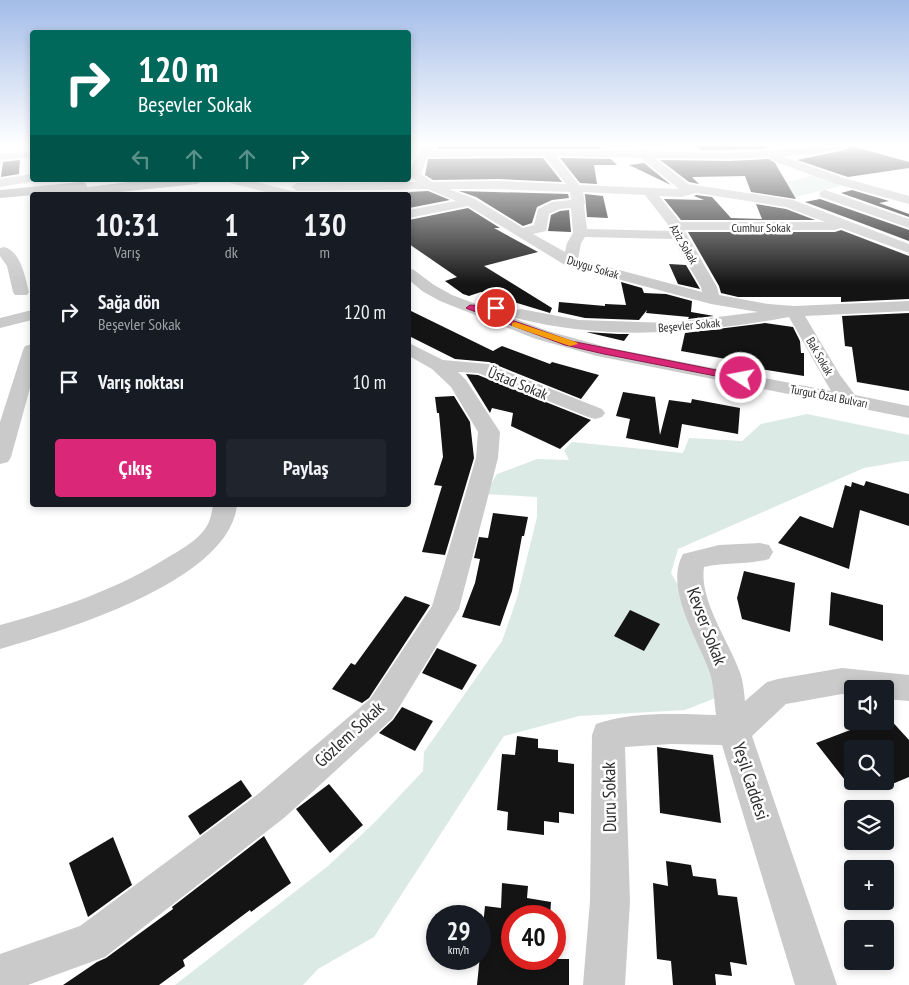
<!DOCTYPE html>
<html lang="tr">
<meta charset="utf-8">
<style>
body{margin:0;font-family:"PT Sans Narrow",sans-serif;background:#20242c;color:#f1f3f6;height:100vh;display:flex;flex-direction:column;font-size:19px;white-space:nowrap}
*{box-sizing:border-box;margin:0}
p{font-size:16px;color:#9ea1a6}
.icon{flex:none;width:28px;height:28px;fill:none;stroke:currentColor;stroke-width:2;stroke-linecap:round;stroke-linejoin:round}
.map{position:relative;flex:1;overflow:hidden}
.side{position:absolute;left:30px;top:192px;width:381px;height:315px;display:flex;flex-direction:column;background:#171b24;border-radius:5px;box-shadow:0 2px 8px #0003}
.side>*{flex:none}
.hud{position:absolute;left:30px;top:30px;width:381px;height:152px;border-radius:5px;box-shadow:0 2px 8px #0003;background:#00695c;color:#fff;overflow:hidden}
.tools{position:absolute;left:844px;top:680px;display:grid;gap:10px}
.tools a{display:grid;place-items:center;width:50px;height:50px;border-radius:5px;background:#171b24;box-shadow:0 2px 8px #0003;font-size:25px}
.speed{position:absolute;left:426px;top:905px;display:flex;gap:10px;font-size:25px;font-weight:700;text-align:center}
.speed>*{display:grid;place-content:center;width:65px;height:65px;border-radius:50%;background:#171b24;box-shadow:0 2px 8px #0003;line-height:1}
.speed small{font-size:12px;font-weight:400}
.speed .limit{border:8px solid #d22;background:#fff;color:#111}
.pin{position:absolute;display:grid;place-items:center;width:42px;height:42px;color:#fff;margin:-21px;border:2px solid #fff;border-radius:50%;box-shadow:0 1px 5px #0007}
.me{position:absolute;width:55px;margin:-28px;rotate:281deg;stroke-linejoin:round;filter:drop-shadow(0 0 4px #0008)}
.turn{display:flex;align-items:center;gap:18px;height:105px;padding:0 25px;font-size:22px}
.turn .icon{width:65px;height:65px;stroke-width:2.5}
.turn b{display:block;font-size:35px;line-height:42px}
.lanes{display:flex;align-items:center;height:48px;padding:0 25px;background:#0003;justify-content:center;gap:25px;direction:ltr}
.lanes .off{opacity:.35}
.eta{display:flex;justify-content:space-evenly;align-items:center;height:85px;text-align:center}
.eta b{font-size:30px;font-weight:600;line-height:35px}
.button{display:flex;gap:10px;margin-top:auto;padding:10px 25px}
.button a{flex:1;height:58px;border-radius:5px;background:#db2777;color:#fff;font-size:20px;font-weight:600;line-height:58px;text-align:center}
.button a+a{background:#20242c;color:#f1f3f6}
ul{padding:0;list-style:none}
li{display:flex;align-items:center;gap:15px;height:70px;padding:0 25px}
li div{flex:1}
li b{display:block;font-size:19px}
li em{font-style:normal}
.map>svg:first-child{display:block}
.green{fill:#dceae5}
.building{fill:#141414}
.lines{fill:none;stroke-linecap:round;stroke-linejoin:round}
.minor{fill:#cacaca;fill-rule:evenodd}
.major{fill:#a5a5a5;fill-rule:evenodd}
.route{fill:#db2777;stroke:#8e194d}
.slow{fill:#f59e0b}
.labels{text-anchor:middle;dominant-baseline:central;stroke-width:5;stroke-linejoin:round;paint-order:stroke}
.far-street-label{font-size:12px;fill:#2d2d2d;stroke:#fff}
.street-label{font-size:15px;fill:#2d2d2d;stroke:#fff}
.near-street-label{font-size:18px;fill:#2d2d2d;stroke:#fff}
</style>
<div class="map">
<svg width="909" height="985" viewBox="0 0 909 985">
<rect width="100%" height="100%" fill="#fff"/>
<!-- green -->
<path class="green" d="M813,176L841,186L795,197L767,186Z
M807,414L909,435V461H904L864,468L678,549L671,573C694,610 709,654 718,697L685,710L579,716L504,736L374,937L318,969L303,985H175L328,866L374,823L423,771L424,752L502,641L517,598L537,517V497L485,494L497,474L537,459L569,460L564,450L572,442L683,453L689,438L742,441L761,424Z"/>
<!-- building -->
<path class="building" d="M439,146H598L601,149H437Z
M697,146H764L766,149L701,150Z
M851,146L909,162V168L848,177L797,160L845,150Z
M543,158L562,182L498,179L433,180L425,175L428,159Z
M560,158L611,159L617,165H594L597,184L580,183Z
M769,159L775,163L796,199L751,192L745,176L692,177L699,184L689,182L660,160L729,161Z
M20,160L19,174L1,177L3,162Z
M644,163L671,185L629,165Z
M852,190L889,201L879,203L909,214V217L841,193Z
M428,191L450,200L409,208V192Z
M459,191L568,194L569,198L552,200L537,207L532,223L523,226L476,197Z
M585,194L603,196L608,218L587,217Z
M696,195L712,197L731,218L762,219L756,204L786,209L815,220H681L664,199L704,200L694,196Z
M820,199L909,230V241L805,202Z
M468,208L500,228H494L538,252L484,266L552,308L550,313L481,292L469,296L463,294L445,281L457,277L409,244V220Z
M569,210L571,232L548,231L551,215L560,211Z
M841,230L909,256V299L841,302V297H738L721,293L719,286L688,232H835Z
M669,264L686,265L700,289L678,284Z
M621,282L642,288L644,293L666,294L692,301L691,312L714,316L688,319L689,317L646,313L647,310L639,320L585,318L558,312L559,302L605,306V304L626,305Z
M409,310L493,351L502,346L550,364L552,362L599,375L581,399L489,362L455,359L409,336Z
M909,313V391L857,382L852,347L845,346L842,316Z
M765,323L793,327L800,341L801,353H804V376L754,368V364L681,351L685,333Z
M586,332L618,334H629L624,341Z
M466,374L478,375L591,420L560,449L511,426L513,413L492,408L490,413Z
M623,392L655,397L660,435L669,400L691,403L692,399L740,408L738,434L682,424L678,448L626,438L630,419L616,416Z
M454,396L470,422L474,458L445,555L422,552L442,486L434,485L443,457L439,413H437L435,397Z
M866,481L909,494V526L860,510L849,569L778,543L800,516L833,528L845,485L851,487L852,482L864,486Z
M493,513L528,517L524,536H522L512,591L500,626L462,617L475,583L480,559L474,558L479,537L488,538Z
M744,571L795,583L790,632L742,619L737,598Z
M831,592L883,605V641L829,625Z
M405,596L430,605L369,698L362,703L332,689L351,663L355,665Z
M630,610L660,624L644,651L614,636Z
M437,648L477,665L462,690L422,673Z
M402,707L433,721L415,751L379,733L393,720Z
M887,716L909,740V777L885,787V749H852V789L816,743L874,721H885V717Z
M517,736L538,739V748L558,750V762L574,764V814L559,812V823L544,821V835L507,830L508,812L497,810L502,754L515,755Z
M657,747L713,755L721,823L660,813Z
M241,780L252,796L200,835L188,816Z
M329,784L363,825L330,853L296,809Z
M264,836L291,883L251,912L250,910L183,960L185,966L159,985H63L97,962L106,958L173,909L172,907Z
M113,837L132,885L88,917L69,863Z
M666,861L691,865L693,876L716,879L718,895L737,897L747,965L730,962L732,976L715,974L716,985H673L671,961L657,959L653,883L668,886Z
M502,883L528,886L527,898L551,902L550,916H512V959H569V985H477L485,906L501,908Z"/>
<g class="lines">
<!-- minor -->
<path class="minor" d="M425,146H437L432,151H636L641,149L647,151L729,153L846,146L845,148L814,154L781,156L844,178L909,196V204L836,184L771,160L770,157L729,159L655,158L688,184L793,200L909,244V253L841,228L835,230H684L717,287L719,295L768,304L794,306L909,301V311L805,316L840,375L855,395L909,406V418L597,356L536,339L440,301L422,291L409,280V268L414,270L434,285L452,295L548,331L606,347L831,391L789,317C696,334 608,341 515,318L512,314L515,310L521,309L579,320L669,323L758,312L711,304L565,265L468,206L409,218V210L456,201L428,189L297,191L291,187L297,183L417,182L409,175L415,159ZM544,156L566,184L498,181L432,182L421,174L427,157ZM556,156L641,158L679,189L579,185ZM449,189H498L570,192L571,200L552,202L538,209L534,225L523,228L475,199ZM583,192L645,195L669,226L670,231L587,229L584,205L585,203ZM696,193L786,207L825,222H680L659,196L681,197ZM571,208L573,233L567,243L565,252L533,234L546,231L549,214L560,209ZM585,237L673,239L701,287L702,292L578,259L581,243Z
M32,151V157L0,160V154Z
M32,174V180L36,181L0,187V179Z
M229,180H249L295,192L297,195H277L231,183Z
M825,190L909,219V228L821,197L819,194L821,191Z
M4,247C21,251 25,277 29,292L27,295H15L13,292L7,266L0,256V248Z
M32,310V320L0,328V318Z
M409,343L443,360L488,364L602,409L605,413L602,417L595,419L588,417L478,373L458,372L466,380L500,432L498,458L459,609L392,719L284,818L105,957L28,985H0V954L80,926L258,794L370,699L432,606L476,458L478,432L451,387L432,369L409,356Z
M32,344V381L11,457L8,462L0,464V422L23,350L25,346Z
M213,505H237C229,582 64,630 0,649V625C60,609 118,589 170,556C184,548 201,538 208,524C211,518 212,511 213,505Z
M760,543L769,545L773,552L769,559C748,565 726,562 704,567C699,600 728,640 739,670C743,679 744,691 745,701L767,682L778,679L842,668L909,675V701L885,699V689H852V695L842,694L786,704L752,736L837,985H795L722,745L671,744L625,747L630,901L625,985H583L590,901L592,735L596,724C633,711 677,714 716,715C714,701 714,684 709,670C697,638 664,587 683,554L719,545Z"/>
<!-- major -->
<path class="major" d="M146,180H204L197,184L92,195H55L56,193L0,198V190L81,182L86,183L87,187Z"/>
</g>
<!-- sky -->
<linearGradient id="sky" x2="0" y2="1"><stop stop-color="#a3bce8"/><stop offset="0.51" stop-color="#fff"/><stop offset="1" stop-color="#fff" stop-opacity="0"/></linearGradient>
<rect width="909" height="284" fill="url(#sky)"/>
<!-- route -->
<path class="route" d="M470,305L499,307V310L486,311L571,341L741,375L746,378L741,381L604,354L565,345L468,309L466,308Z"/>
<!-- slow -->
<path class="slow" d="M515,322L576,342L578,344L570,346L512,326V323Z"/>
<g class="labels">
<!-- far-street labels -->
<g class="far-street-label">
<text x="761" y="227">Cumhur Sokak</text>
<text transform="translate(684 244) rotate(60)">Aziz Sokak</text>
<text transform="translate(593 267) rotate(17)">Duygu Sokak</text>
<text transform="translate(689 325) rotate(-5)">Beşevler Sokak</text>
<text transform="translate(820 356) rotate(60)">Bak Sokak</text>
<text transform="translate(829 396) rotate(11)">Turgut Özal Bulvarı</text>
</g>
<!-- street labels -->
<g class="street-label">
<text transform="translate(518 383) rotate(22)">Üstad Sokak</text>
</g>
<!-- near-street labels -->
<g class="near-street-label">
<text transform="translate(707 626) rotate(69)">Kevser Sokak</text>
<text transform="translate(349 734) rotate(-43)">Gözlem Sokak</text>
<text transform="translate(751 781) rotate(72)">Yeşil Caddesi</text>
<text transform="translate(609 797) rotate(-91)">Duru Sokak</text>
</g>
</g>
</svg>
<div class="tools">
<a><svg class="icon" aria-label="sound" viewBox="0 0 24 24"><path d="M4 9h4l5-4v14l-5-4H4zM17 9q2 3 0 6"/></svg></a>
<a><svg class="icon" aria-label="search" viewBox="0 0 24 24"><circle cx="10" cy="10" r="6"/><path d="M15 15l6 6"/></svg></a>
<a><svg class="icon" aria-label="layers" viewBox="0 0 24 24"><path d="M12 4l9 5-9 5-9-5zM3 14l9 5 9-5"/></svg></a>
<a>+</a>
<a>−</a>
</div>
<div class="speed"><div>29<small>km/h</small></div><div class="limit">40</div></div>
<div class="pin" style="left:496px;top:308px;background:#d93025"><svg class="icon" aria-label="arrive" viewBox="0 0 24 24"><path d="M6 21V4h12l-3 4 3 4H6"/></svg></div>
<svg class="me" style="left:741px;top:378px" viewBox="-20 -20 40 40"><circle r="17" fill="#db2777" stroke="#fff" stroke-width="3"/><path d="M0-11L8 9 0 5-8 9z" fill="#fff"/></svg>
<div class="hud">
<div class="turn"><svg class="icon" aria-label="right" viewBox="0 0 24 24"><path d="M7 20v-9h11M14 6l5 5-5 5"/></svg><div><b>120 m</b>Beşevler Sokak</div></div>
<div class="lanes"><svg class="icon off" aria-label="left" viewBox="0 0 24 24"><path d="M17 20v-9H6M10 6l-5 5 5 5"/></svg><svg class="icon off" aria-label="ahead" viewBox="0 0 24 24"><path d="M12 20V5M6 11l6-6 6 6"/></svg><svg class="icon off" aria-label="ahead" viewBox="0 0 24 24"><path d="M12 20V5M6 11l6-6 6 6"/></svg><svg class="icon" aria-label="right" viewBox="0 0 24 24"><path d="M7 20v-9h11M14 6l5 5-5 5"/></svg></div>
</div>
<section class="side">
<div class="eta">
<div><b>10:31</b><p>Varış</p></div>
<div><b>1</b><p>dk</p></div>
<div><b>130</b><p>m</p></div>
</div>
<ul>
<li><svg class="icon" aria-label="right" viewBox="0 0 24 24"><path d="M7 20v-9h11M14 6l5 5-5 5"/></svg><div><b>Sağa dön</b><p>Beşevler Sokak</p></div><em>120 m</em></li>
<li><svg class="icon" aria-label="arrive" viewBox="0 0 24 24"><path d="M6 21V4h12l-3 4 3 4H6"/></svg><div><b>Varış noktası</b></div><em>10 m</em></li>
</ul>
<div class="button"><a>Çıkış</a><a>Paylaş</a></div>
</section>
</div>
